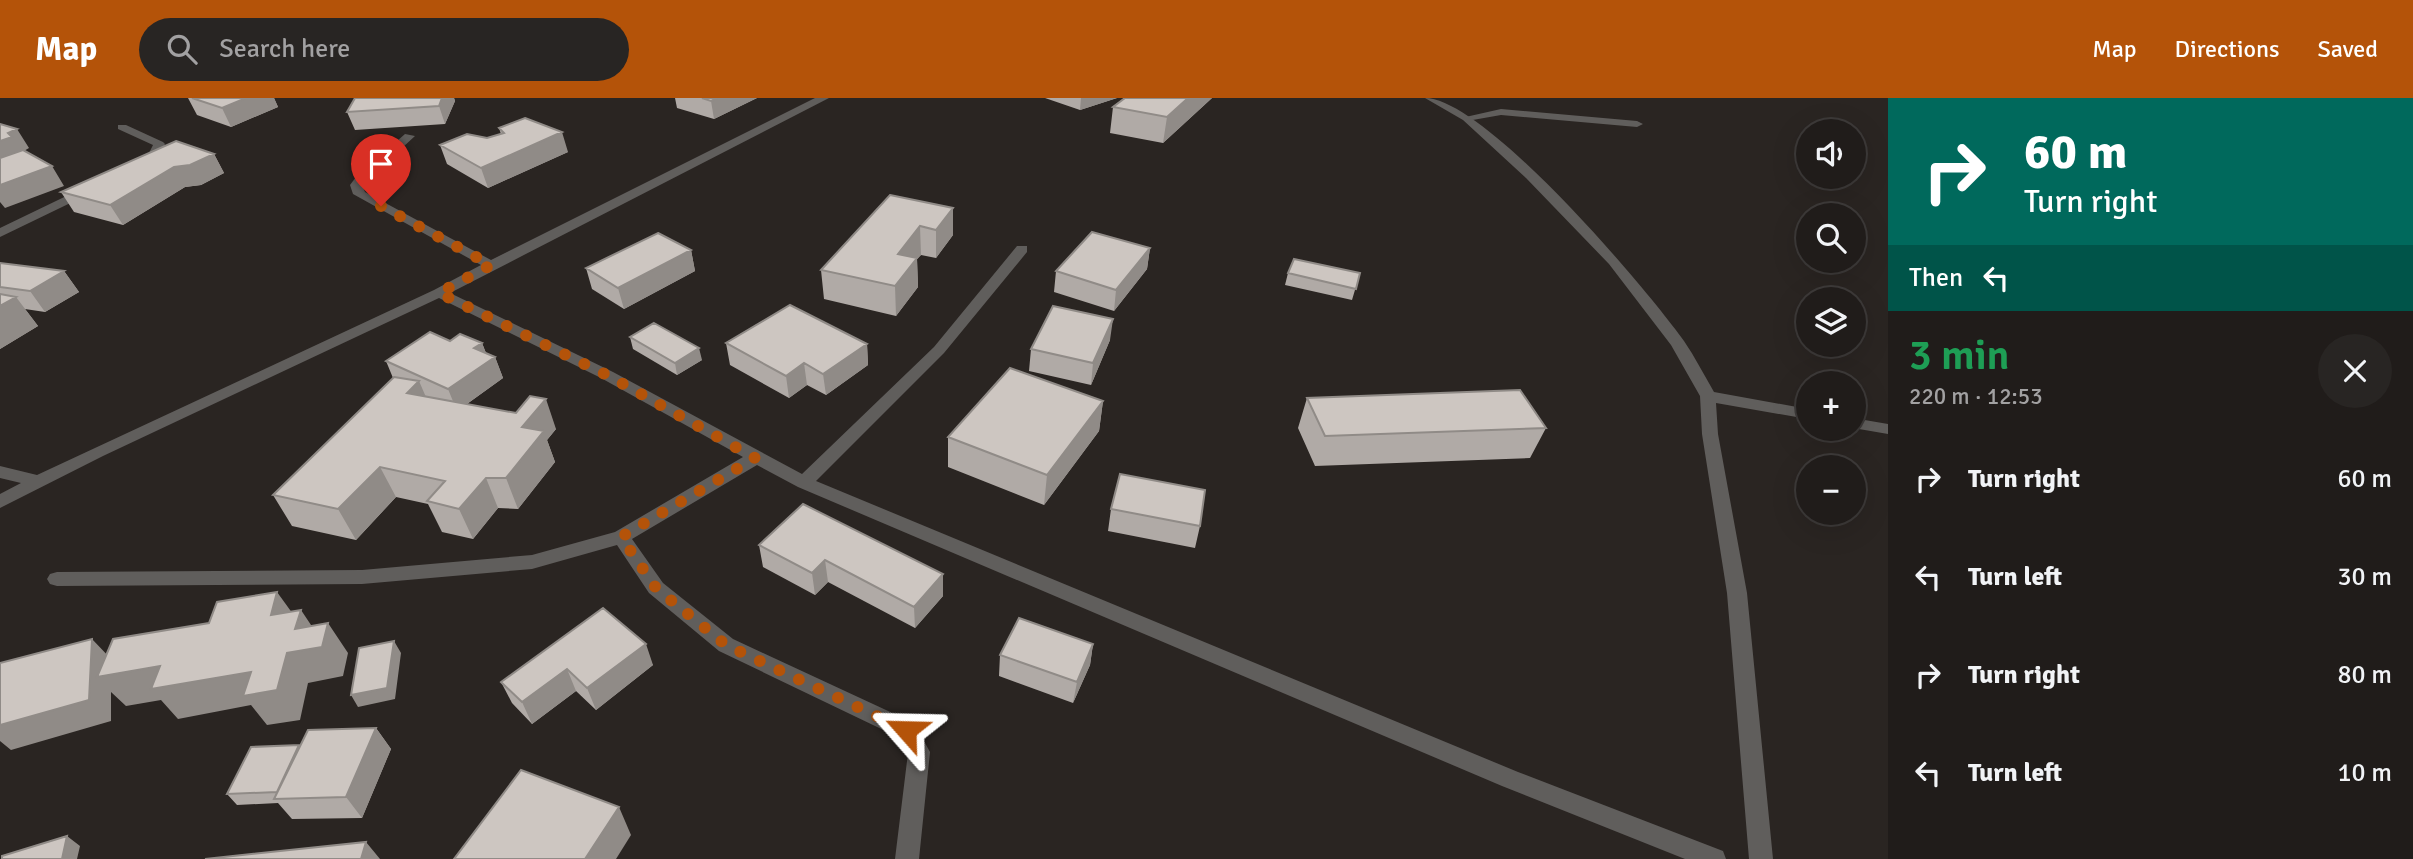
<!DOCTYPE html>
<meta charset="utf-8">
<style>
body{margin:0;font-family:Signika,sans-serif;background:#282523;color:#f1f3f6;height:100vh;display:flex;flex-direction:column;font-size:26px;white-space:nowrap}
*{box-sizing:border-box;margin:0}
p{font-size:23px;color:#a2a1a2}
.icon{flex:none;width:38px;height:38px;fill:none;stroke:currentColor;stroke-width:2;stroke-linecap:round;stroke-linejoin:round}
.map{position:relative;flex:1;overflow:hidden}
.panel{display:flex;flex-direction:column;background:#201c1a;width:525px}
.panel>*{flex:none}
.banner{background:#00695c;color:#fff;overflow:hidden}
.tools{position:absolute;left:1796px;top:21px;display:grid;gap:14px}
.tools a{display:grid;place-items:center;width:70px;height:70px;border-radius:50%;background:#201c1a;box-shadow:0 7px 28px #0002,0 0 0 2px #3d3a39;font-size:35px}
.pin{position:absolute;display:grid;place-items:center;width:60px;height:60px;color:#fff;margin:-72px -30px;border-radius:50% 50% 50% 0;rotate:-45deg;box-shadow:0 0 7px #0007}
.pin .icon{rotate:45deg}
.me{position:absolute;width:77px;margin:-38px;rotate:295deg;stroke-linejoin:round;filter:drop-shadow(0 0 5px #0008)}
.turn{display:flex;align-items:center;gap:24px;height:147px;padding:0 21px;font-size:32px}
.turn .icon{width:91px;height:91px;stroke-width:2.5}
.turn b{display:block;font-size:49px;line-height:60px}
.then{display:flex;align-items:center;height:66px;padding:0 21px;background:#0003;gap:14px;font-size:26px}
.round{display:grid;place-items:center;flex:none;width:74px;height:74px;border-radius:37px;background:#282523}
.head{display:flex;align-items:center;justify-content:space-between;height:119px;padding:0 21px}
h1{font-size:42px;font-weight:600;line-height:52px;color:#1e9e55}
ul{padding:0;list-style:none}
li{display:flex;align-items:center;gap:21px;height:98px;padding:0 21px}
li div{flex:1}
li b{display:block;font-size:26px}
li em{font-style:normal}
header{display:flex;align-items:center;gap:42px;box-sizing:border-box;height:98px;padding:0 35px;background:#b45309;color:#fff}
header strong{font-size:33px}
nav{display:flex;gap:38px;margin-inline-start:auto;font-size:24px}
.search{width:490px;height:63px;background:#282523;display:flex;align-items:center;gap:18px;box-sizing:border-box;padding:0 24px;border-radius:38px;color:#a2a1a2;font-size:26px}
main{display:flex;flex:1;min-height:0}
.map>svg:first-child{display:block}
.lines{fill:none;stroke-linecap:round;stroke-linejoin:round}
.service{fill:#605e5c;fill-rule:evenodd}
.minor{fill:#605e5c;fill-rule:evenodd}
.wall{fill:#b0aaa6}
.shaded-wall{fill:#908b87}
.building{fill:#cdc6c1;stroke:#908b87;stroke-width:2}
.route{stroke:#b45309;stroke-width:12;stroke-dasharray:0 21.6}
</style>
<header>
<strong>Map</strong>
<div class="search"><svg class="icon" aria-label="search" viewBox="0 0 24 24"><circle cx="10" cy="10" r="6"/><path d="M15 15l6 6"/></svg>Search here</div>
<nav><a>Map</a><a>Directions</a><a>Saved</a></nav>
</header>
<main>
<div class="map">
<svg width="1888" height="761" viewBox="0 0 1888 761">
<rect width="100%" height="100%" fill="#2a2522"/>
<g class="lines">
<!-- service -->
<path class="service" d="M1501,11L1637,23L1643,26L1637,29L1501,17L1467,23L1461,20Z"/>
<!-- minor -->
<path class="minor" d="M815,0H829L450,195L613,274L802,376L934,249L1017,148H1027V154L944,255L816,383L1518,674L1723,753L1726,761H1685L1502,688L798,389L757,367L632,441L663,485L733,541L914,625L930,654L919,761H895L908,655L898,639L719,553L649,495L617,447L532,471L362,486L57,488L50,486L47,481L50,476L57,474L362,472L532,457L615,434L743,359L601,280L439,200L103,358L0,410V396L21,385L0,380V368L37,377L434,192L481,167L353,96L350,87L356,79L405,36L415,38L364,85L362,87L365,94L491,162Z
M1425,0C1485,0 1647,191 1684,243C1695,259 1704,277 1714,294L1808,311V321L1716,305L1718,336L1747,495L1773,761H1749L1727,495L1702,336L1700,298L1671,247L1609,166L1526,80L1463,22Z
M118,27H126L163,44L165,46C159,59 152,70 137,68V62L148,57L153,47L118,31Z
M85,89L89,90V96L0,139V130Z
M1853,320L1888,326V336L1853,330Z"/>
</g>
<!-- wall -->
<path class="wall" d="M188,0H274L278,9L231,29L197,17Z
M355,0H454L455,3L445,26L355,32L347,14Z
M675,0H757L714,21L677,10Z
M1045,0H1117L1080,12Z
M1125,0H1212L1163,45L1110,35L1113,9Z
M499,30L568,54L488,90L447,66L440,47L487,40L501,36Z
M214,56L224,75L201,87L185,89L123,127L74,114L61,94Z
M953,110V137L936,160L921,157L917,161L918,189L896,218L824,201L821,172Z
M1150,150L1147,171L1114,213L1054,194L1056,173Z
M691,152L695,173L624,211L592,191L586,170Z
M0,165L64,173L79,194L45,214L25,211L38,228L0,251Z
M1288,175H1360L1352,202L1285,187Z
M630,239L702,262L677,277L633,251Z
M1110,242L1091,287L1029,273L1031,251Z
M450,243L482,245L486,255L495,259L503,280L467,306L556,331L547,342L555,364L518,411L498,410L473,441L442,434L428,406L396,399L356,442L292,428L273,397L393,280L386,263Z
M726,245L867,246L868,267L826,297L807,287L789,300L730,267Z
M1307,300L1546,330L1530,360L1315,368L1298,330Z
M1103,303L1099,333L1044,407L948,369V339Z
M1111,411L1200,428L1195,450L1108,433Z
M759,447L943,476V498L915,530L828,484L815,497L763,469Z
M603,510L653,567L596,612L576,593L532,626L512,605L501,584Z
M1093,546L1090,567L1073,605L999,578L1000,557Z
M376,630L391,651L362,720L292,721L278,705L237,707L227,696Z"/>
<!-- shaded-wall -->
<path class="shaded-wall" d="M246,0H274L278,9L231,29L222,10Z
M442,0H454L455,3L445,26L439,8Z
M717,0H757L714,21L711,3Z
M1081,0H1117L1080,12Z
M1188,0H1212L1163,45L1167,19Z
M17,31L29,50L0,67V43L8,35Z
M562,34L568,54L488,90L481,70Z
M214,56L224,75L201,87L185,89L123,127L110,107L174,69Z
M52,68L64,88L5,110L0,104V87Z
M953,110V137L936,160V132Z
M920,128L921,157L917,161L918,189L896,218L895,188L898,156Z
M1150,150L1147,171L1114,213L1116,192Z
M691,152L695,173L624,211L618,190Z
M64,173L79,194L45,214L30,193Z
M16,199L38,228L0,251V208Z
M1113,221L1110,242L1091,287L1093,265Z
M482,245L489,263L495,259L503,280L457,313L448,291L474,250Z
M867,246L868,267L826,297L823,276Z
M699,250L702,262L677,277L675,265Z
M804,265L807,287L789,300L786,278Z
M419,283L432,313L407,295Z
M546,301L556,331L547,342L555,364L518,411L506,380L522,329Z
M1103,303L1099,333L1044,407L1047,377Z
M380,369L396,399L356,442L338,411Z
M486,380L498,410L473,441L459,411Z
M825,462L828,484L815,497L812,475Z
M943,476V498L915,530L914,509Z
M277,494L298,523L301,512L321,542L328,525L348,555L343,578L308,585L300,622L267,627L251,607L178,621L161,602L126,608L111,594V623L11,652L0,643V627L92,541L112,562L160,568L287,555L271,517Z
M394,543L401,555L395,601L358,609L351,597Z
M646,546L653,567L596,612L587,590Z
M1093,546L1090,567L1073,605L1077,584Z
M567,571L576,593L532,626L522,604Z
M376,630L391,651L362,720L346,699Z
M619,709L631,737L616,761H585Z
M67,738L80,748L77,761H62Z
M366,744L380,761H361Z"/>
<!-- building -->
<path class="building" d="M192,0H246L222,10Z
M355,0H442L439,8L347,14Z
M702,0H717L711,3Z
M1125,0H1188L1167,19L1113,9Z
M525,20L562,34L481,70L440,47L467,36L487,40L504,35L499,30Z
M0,26L17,31L8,35L12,39L0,43Z
M176,43L214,56L190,67L174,69L110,107L61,94Z
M23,52L52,68L0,87V60Z
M890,97L953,110L936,132L920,128L898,156L917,160L895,188L821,172Z
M1092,134L1150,150L1116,192L1056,173Z
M658,135L691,152L618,190L586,170Z
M1294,161L1360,175L1356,191L1288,175Z
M0,165L64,173L30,193L0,189Z
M0,196L16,199L0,208Z
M790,207L867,246L823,276L804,265L786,278L726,245Z
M1053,208L1113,221L1093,265L1031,251Z
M654,225L699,250L675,265L630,239Z
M430,234L450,243L460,236L482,245L474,250L495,259L448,291L386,263Z
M1010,270L1103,303L1047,377L948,339Z
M394,279L419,283L407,295L516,315L530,298L546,301L522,329L544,333L506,380H486L459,411L427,403L445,383L380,369L338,411L273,397Z
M1520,292L1546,330L1325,338L1307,300Z
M1120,376L1205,392L1200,428L1111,411Z
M803,406L943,476L914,509L825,462L812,475L759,447Z
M277,494L271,517L301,512L295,531L328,525L322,549L287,555L277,592L243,598L251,574L151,591L160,568L97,579L113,541L209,525L217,504Z
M603,510L646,546L587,590L567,571L522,604L501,584Z
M1019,520L1093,546L1077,584L1000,557Z
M92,541L89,602L0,627V565Z
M394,543L387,590L351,597L359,550Z
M376,630L346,699L274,701L308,632Z
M299,647L277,694L227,696L251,649Z
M521,672L619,709L585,761H454Z
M67,738L62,761H2V758Z
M366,744L361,761H205Z"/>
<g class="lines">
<!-- route -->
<path class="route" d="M381,108L491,167L439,195L607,277L755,360L621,439L656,490L726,547L906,632"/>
</g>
</svg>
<div class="tools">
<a><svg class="icon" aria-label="sound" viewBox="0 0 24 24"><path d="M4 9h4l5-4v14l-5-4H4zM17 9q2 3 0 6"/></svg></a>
<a><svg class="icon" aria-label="search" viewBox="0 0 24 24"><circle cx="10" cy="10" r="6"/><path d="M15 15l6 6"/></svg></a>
<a><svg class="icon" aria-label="layers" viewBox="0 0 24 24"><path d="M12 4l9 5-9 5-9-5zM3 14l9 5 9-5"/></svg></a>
<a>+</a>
<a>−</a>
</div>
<div class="pin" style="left:381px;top:108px;background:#d93025"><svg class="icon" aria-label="arrive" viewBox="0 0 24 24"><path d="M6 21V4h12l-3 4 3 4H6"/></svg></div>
<svg class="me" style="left:906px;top:632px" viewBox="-20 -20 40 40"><path d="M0-17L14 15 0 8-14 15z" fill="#b45309" stroke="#fff" stroke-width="4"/></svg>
</div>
<section class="panel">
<div class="banner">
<div class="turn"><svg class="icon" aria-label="right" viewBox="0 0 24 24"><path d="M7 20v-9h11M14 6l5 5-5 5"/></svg><div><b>60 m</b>Turn right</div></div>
<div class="then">Then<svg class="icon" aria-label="left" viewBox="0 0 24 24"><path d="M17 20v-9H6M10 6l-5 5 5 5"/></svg></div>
</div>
<div class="head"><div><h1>3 min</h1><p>220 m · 12:53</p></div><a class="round"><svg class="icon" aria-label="close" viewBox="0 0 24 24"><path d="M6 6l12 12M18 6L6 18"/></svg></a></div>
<ul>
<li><svg class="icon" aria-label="right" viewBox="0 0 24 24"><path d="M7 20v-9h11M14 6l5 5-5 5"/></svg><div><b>Turn right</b></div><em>60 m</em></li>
<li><svg class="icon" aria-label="left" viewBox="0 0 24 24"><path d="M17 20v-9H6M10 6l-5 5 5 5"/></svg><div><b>Turn left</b></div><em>30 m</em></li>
<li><svg class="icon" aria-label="right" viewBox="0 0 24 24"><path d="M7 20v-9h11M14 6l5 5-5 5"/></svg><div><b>Turn right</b></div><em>80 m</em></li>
<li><svg class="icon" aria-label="left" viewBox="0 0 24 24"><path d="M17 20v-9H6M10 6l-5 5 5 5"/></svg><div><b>Turn left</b></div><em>10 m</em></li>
</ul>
</section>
</main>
